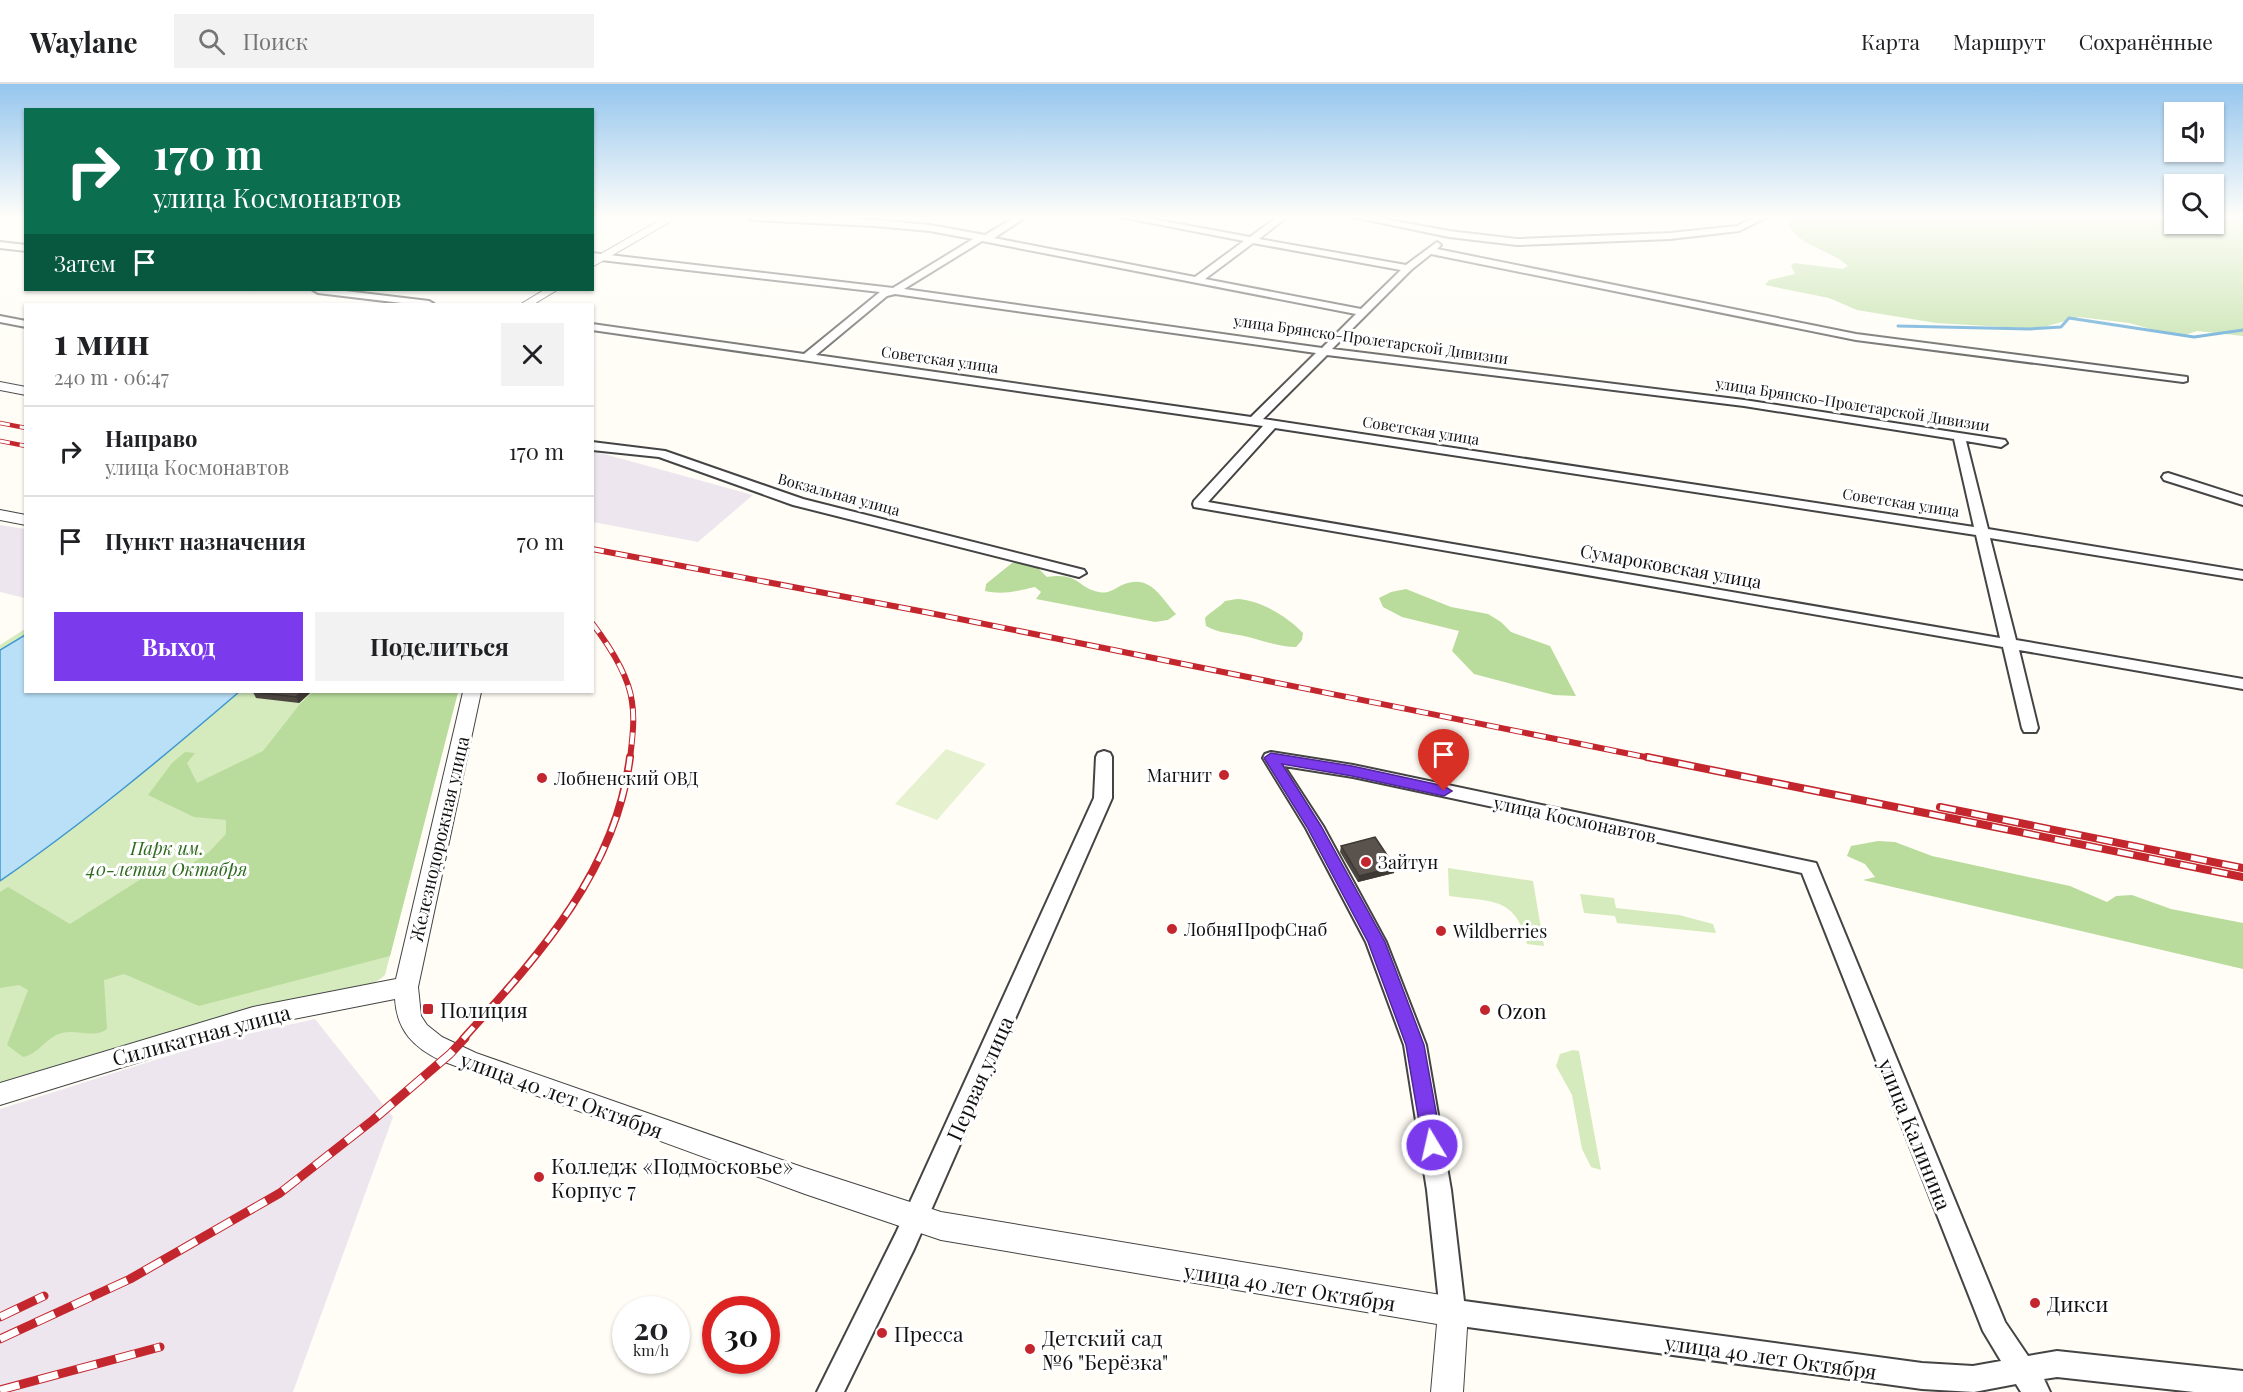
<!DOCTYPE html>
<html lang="ru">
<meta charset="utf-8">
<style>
body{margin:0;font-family:"Playfair Display",serif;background:#f2f2f2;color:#202124;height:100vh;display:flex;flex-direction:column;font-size:22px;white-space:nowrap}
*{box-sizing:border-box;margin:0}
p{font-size:20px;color:#757577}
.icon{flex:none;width:33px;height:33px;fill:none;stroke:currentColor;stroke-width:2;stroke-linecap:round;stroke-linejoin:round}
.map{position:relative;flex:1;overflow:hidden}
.details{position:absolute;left:24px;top:219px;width:570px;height:390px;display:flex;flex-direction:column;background:#fff;border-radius:0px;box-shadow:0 2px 4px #0004}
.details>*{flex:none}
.hud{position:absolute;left:24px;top:24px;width:570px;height:183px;border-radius:0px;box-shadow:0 2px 4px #0004;background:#0b6e4f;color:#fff;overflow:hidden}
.fabs{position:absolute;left:2164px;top:18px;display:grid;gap:12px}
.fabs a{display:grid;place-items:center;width:60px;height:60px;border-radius:0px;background:#fff;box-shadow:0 2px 4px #0004;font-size:30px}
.speed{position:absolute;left:612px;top:1212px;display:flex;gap:12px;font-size:30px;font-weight:700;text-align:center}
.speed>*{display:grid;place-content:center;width:78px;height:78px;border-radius:50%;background:#fff;box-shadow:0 2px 4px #0004;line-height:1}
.speed small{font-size:15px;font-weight:400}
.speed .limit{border:9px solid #d22;background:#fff;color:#111}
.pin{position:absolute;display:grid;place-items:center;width:51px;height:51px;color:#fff;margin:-62px -26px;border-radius:50% 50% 50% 0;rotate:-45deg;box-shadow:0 0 6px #0007}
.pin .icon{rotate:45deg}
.me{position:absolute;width:66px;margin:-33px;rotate:351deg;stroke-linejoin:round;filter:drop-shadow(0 0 4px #0008)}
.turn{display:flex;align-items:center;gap:21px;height:126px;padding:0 30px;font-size:27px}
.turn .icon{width:78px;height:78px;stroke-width:2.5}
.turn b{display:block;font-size:42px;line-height:51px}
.then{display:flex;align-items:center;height:57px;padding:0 30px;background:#0003;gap:12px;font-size:22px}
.round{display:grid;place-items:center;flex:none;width:63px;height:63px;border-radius:0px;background:#f2f2f2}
.summary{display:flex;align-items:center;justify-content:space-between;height:102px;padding:0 30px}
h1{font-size:36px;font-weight:700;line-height:45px}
.button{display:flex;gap:12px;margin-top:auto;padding:12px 30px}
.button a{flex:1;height:69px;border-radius:0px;background:#7c3aed;color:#fff;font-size:24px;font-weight:700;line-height:69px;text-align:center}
.button a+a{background:#f2f2f2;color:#202124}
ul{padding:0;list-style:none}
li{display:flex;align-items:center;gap:18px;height:90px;padding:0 30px;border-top:2px solid #e0e0e0}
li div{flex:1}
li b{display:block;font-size:22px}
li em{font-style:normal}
header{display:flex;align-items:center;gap:36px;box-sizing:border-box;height:84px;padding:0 30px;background:#fff;border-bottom:2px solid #e0e0e0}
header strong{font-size:28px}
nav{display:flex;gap:33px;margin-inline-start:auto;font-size:21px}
.search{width:420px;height:54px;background:#f2f2f2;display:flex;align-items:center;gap:15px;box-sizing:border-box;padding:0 21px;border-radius:0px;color:#757577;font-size:22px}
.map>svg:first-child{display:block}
.industrial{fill:#eee6ef}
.green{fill:#d5ebbd}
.forest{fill:#b9dc9c}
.pitch{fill:#e6f2cf}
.water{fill:#b9e0f7;stroke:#3f96cf;stroke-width:1.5}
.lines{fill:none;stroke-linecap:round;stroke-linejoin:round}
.stream{stroke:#3f96cf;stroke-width:3}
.minor-casing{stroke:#444;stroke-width:4}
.tertiary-casing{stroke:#444;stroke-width:2}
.minor{fill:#fff;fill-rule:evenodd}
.tertiary{fill:#fff;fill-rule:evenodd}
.rail-far3-casing{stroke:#c4262e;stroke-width:4.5}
.rail-far2-casing{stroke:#c4262e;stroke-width:6}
.rail-far1-casing{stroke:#c4262e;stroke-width:8}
.rail-casing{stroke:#c4262e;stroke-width:9}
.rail-far3{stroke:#fff;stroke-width:3;stroke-dasharray:10;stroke-linecap:butt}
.rail-far2{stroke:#fff;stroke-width:4;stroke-dasharray:12;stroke-linecap:butt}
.rail-far1{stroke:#fff;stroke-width:5;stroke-dasharray:16;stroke-linecap:butt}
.rail{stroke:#fff;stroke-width:7;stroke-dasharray:20;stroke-linecap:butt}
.wall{fill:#4d4742}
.shaded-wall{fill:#3f3936}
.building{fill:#5a524d;stroke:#3f3936;stroke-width:1.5}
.route{fill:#7c3aed;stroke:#51269a;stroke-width:1.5}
.poi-dot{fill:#c4262e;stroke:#fff;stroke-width:2}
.labels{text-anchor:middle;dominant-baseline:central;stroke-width:6;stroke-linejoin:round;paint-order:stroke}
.far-street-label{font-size:15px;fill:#111;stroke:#fff}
.street-label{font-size:18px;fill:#111;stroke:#fff}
.poi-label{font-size:18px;fill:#111;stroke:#fff;text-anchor:start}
.park-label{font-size:18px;font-style:italic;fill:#2f6b1f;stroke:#fff}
.near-poi-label{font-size:21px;fill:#111;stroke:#fff;text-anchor:start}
.near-street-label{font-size:21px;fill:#111;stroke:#fff}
</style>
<header>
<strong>Waylane</strong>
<div class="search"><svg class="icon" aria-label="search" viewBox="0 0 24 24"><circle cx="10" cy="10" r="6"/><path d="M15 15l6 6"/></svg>Поиск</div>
<nav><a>Карта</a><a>Маршрут</a><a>Сохранённые</a></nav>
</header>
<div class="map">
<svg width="2243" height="1308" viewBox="0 0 2243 1308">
<rect width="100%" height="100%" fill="#fffdf5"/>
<!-- industrial -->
<path class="industrial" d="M592,368L608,371L753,411L698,458L593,438Z
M0,441L25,445V514L0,508Z
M315,935L393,1033L293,1308H0V1025L215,957Z"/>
<!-- green -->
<path class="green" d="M25,545L26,608H458L385,891C367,908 331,909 307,913C202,935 102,968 0,1000V561Z
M1448,784L1533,797L1544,862L1527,860C1516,812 1491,818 1449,812Z
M1580,810L1614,814L1616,824L1679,831L1713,840L1716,849L1617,839L1615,832L1584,829Z
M1573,966L1579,967L1601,1086L1591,1083L1582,1065L1572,1011L1556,982L1560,970Z"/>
<!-- forest -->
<path class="forest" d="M1793,133H2175V140H2214V133H2243V252L2197,247L2185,251H2172L2129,239L2079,233L2037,245L1936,239L1857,226L1829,214L1765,201L1769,196L1795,190L1791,182L1794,179L1843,185L1848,182C1830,165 1799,163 1788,140Z
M1024,478L1035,481L1047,493C1080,488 1077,504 1099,508C1107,510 1113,506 1120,502C1149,488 1159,511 1176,530L1168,536L1155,538L1036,515L1041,508L1035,503C1017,507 1003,511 985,507L986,500L1012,479Z
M1406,505L1451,523L1488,530L1501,538L1511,548L1550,562L1576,612L1554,611L1474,590L1452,567L1459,547L1402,533L1383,523L1379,514L1391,508Z
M1237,515C1260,516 1287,532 1303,549L1302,556L1296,563C1278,563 1262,556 1244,552C1230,549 1218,549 1206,542L1205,534C1211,527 1219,524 1225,517Z
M313,608H458L390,872L199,922L124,890L104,896L107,945C93,955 78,945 62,949C46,953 39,970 23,973L7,961L28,906L19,901L0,904V808L8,803L70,840L160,783L184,785L209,768L226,750V736L194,733L148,711L172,679L185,668L195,669L187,679L197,699L263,667L300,620Z
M1878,757L1895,758L1932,772L2070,802L2107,818L2116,812L2132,811L2171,825L2243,839V885L1863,796L1875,793L1865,780L1847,772L1851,762Z"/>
<!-- pitch -->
<path class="pitch" d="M946,665L986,680L937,736L895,720Z"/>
<!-- water -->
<path class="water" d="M25,551L26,608H239C162,674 84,739 0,797V566Z"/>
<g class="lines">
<!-- stream -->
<path class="stream" d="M1898,242L2030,245L2061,243L2069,234L2194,253L2243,246"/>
<defs>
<path id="minor" d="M747,133L875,136L930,141L985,151L1015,133H1026L994,154L1195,193L1244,157L1121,133H1141L1250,153L1277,133H1287L1259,155L1406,181L1437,158L1441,161L1437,165L1856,250L2187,293V297L2183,298L1856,256L1431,170L1411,186L1332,265L1744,316L2005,356L2007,359L2001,363L1966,357L1988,445L2243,487V495L1990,454L2016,556L2243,595V605L2019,566L2038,644L2036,648H2024L2022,644L2003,563L1194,423L1193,420L1194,417L1263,342L592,246V240L804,270L880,208L592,175V169L893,204L973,155L930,147L875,142L751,136ZM982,157L1356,230L1322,264L904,205ZM1253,159L1401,186L1361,225L1205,195ZM895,210L1316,269L1251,333L816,271L887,212ZM1327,271L1744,322L1954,355L1974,443L1263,335ZM1275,344L1976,451L2000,554L1208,418Z
M1353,133H1373L1449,147L1517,155L1670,149L1737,142L1755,133H1767L1739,147L1670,155L1517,161L1449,153Z
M0,158L26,161V167L0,164Z
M313,206H337L429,217L434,220H410L318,209Z
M0,232L26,237V243L0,238Z
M592,358L665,367L803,415L1084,486L1086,489L1079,493L793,421L659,373L592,366Z
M2168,389L2243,413V421L2164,396L2162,393L2164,390Z
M1104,667L1110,669L1112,673V714L914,1165L844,1308H817L896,1149L1094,714L1096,673L1098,669Z
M1271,668L1353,681L1816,779L2005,1238L2028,1272L2057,1267L2243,1287V1308H2194L2057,1293L2044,1295L2050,1308H2021L2016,1300L1974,1308L1922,1305L1453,1241L1444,1237L1440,1228L1427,1106L1404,961L1366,858L1306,744L1263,674L1265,670ZM1284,682L1353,693L1802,789L1983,1247L2001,1277L1973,1282L1922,1279L1464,1217L1451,1106L1426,961L1386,858L1323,742Z"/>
<path id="tertiary" d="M665,133H678L592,183V175Z
M544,206H557L534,220H521Z
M0,298L26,303V311L0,306Z
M0,426L26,431V441L0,436Z
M463,608H481L418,903L421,932L427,941L442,953L476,969L805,1084L941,1128L1453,1213L1464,1217L1468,1228L1463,1308H1431L1437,1240L941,1156L805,1110L442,977C414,964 397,947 395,915L253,943L0,1021V999L253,923L396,895Z"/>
</defs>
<!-- minor casing -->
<use href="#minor" class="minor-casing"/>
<!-- tertiary casing -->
<use href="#tertiary" class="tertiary-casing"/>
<!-- minor -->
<use href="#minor" class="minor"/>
<!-- tertiary -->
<use href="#tertiary" class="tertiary"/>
<defs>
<path id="rail-far3" d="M0,339L26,344
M0,357L26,362"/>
<path id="rail-far2" d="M592,465L925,528L1655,675
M592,539C608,560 629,592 632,618C635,637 632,656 630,675"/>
<path id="rail-far1" d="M1647,673L2243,793
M1940,723L2243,784
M463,955C537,873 616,788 630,673"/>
<path id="rail" d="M0,1233L44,1212
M0,1255L130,1195L280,1109L373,1036L450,970L465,954
M0,1306L160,1263"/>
</defs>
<!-- rail-far3 casing -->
<use href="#rail-far3" class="rail-far3-casing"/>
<!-- rail-far2 casing -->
<use href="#rail-far2" class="rail-far2-casing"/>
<!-- rail-far1 casing -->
<use href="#rail-far1" class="rail-far1-casing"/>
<!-- rail casing -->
<use href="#rail" class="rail-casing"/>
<!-- rail-far3 -->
<use href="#rail-far3" class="rail-far3"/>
<!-- rail-far2 -->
<use href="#rail-far2" class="rail-far2"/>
<!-- rail-far1 -->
<use href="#rail-far1" class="rail-far1"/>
<!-- rail -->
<use href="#rail" class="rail"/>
</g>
<!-- wall -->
<path class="wall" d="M253,608H311L299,619L256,614Z
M1341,762L1395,783L1394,789L1358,798L1340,768Z"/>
<!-- shaded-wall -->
<path class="shaded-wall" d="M301,608H311L299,619L296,613Z
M1395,783L1394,789L1358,798L1359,792Z"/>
<!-- building -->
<path class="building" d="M253,608H301L296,613Z
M1375,753L1395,783L1359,792L1341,762Z"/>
<!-- sky -->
<linearGradient id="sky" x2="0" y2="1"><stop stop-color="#95c6ee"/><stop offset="0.42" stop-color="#fffefa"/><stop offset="1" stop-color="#fffefa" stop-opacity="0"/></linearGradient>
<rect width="2243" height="317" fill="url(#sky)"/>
<!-- route -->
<path class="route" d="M1271,669L1352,682L1444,702L1452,707L1444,712L1352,692L1282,680L1321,742L1385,858L1424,961L1442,1061L1439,1067L1432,1070L1426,1067L1423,1061L1406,961L1368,858L1307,743L1264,674Z"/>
<!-- markers -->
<g class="poi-dot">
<circle cx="1224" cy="691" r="6"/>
<circle cx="542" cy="694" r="6"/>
<circle cx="1366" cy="778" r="6"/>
<circle cx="1172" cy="845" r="6"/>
<circle cx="1441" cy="847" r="6"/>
<rect x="422" y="919" width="12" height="12" rx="3"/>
<circle cx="1485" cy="926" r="6"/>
<circle cx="539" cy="1093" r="6"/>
<circle cx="2035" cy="1219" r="6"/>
<circle cx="882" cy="1249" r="6"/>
<circle cx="1030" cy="1265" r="6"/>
</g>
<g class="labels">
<!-- far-street labels -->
<g class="far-street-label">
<text transform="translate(1371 255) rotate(8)">улица Брянско-Пролетарской Дивизии</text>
<text transform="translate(940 275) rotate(8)">Советская улица</text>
<text transform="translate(1853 320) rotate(9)">улица Брянско-Пролетарской Дивизии</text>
<text transform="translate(1421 346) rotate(9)">Советская улица</text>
<text transform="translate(839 410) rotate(15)">Вокзальная улица</text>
<text transform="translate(1901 418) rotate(9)">Советская улица</text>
</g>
<!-- street labels -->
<g class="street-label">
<text transform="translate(1671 482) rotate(10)">Сумароковская улица</text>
<text transform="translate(1575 735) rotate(12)">улица Космонавтов</text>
<text transform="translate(439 755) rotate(-77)">Железнодорожная улица</text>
</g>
<!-- poi labels -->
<g class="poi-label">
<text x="1212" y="691" text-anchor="end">Магнит</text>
<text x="554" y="694">Лобненский ОВД</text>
<text x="1378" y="778">Зайтун</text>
<text x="1184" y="845">ЛобняПрофСнаб</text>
<text x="1453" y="847">Wildberries</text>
</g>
<!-- park labels -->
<g class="park-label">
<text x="167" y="764">Парк им.<tspan x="167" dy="21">40-летия Октября</tspan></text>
</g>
<!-- near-poi labels -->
<g class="near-poi-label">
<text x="440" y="925">Полиция</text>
<text x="1497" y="926">Ozon</text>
<text x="551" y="1081">Колледж «Подмосковье»<tspan x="551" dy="24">Корпус 7</tspan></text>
<text x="2047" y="1219">Дикси</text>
<text x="894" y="1249">Пресса</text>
<text x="1042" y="1253">Детский сад<tspan x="1042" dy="24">№6 "Берёзка"</tspan></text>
</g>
<!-- near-street labels -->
<g class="near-street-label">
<text transform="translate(201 950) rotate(-15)">Силикатная улица</text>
<text transform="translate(979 994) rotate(-66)">Первая улица</text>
<text transform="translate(562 1010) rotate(20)">улица 40 лет Октября</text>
<text transform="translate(1916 1050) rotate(68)">улица Калинина</text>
<text transform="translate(1290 1202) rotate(9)">улица 40 лет Октября</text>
<text transform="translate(1771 1272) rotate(8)">улица 40 лет Октября</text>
</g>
</g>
</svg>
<div class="fabs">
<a><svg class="icon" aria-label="sound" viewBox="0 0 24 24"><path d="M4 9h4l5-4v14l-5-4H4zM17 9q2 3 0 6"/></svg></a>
<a><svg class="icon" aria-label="search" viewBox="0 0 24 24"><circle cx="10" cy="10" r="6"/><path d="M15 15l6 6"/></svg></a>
</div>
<div class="speed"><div>20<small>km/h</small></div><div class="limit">30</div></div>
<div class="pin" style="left:1444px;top:707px;background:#d93025"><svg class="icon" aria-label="arrive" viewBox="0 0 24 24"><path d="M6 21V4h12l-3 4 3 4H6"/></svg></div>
<svg class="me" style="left:1432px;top:1061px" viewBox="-20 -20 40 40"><circle r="17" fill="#7c3aed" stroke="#fff" stroke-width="3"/><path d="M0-11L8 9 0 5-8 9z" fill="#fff"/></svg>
<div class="hud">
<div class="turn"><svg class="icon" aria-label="right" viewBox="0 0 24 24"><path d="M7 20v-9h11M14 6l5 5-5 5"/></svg><div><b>170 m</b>улица Космонавтов</div></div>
<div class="then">Затем<svg class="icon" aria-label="arrive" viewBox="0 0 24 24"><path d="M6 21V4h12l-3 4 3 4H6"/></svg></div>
</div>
<section class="details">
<div class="summary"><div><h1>1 мин</h1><p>240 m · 06:47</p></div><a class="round"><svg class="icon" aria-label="close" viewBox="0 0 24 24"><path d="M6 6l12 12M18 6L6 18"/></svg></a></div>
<ul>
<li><svg class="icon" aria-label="right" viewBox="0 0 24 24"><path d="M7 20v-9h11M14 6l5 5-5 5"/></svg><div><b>Направо</b><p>улица Космонавтов</p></div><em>170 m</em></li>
<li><svg class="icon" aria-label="arrive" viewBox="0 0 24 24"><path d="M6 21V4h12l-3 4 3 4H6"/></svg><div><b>Пункт назначения</b></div><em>70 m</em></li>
</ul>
<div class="button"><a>Выход</a><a>Поделиться</a></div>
</section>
</div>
